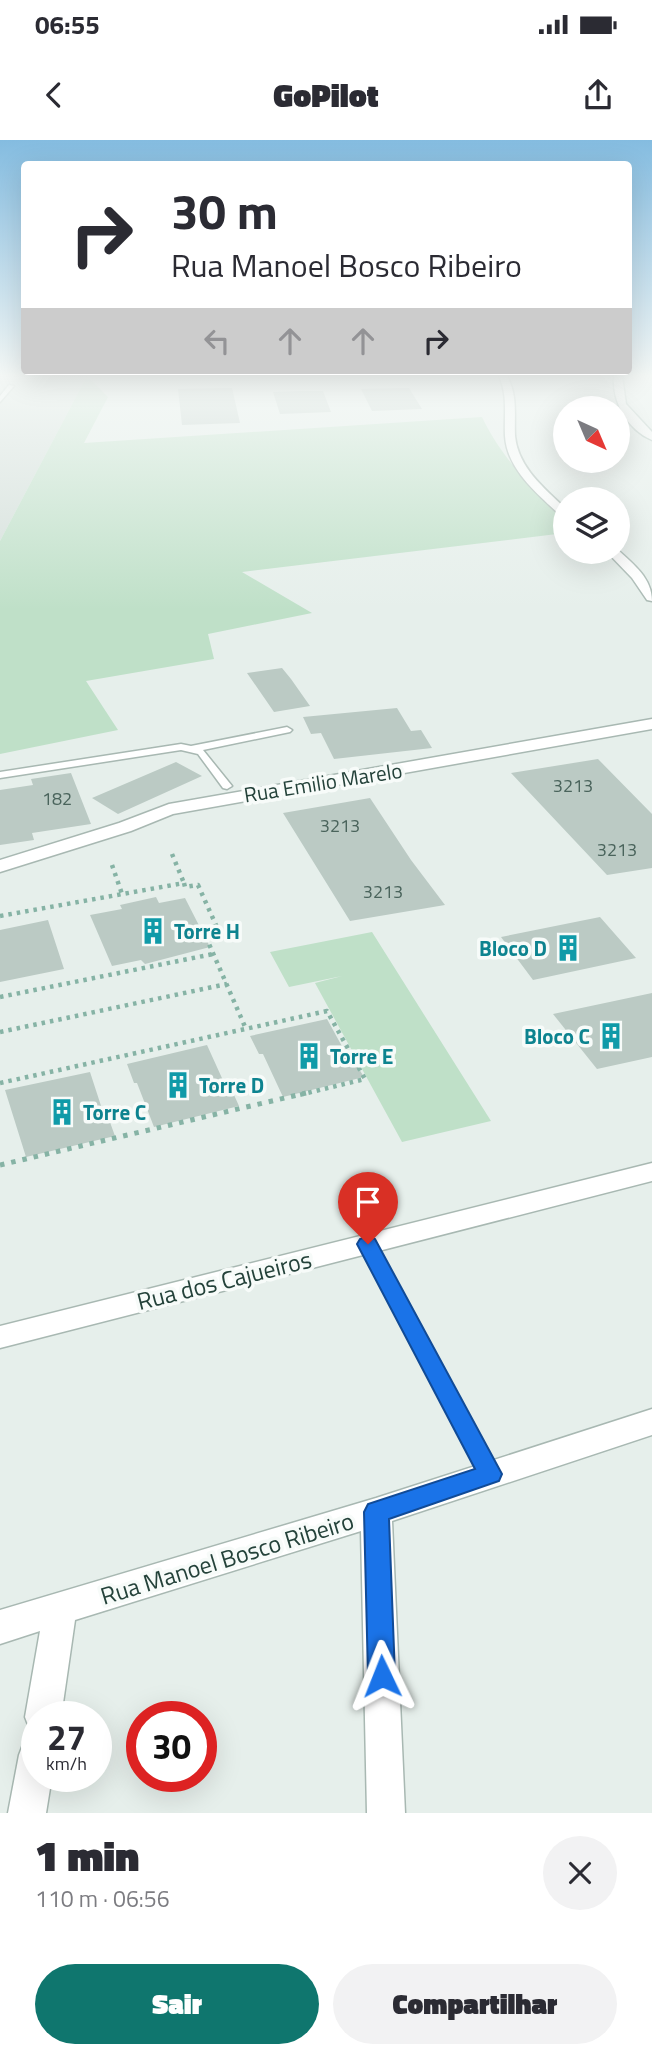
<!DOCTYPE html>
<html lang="pt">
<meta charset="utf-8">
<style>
body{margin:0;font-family:"Titillium Web",sans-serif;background:#f2f2f3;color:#2b2b33;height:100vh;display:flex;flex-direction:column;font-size:26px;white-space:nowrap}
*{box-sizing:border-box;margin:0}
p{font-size:23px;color:#7c7c81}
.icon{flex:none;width:38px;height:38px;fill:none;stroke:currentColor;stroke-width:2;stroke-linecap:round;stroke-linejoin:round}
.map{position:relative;height:1673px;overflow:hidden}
.panel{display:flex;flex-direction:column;background:#fff;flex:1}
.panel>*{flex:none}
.hud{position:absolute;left:21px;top:21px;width:611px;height:214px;border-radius:7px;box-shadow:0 7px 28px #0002;background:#fff;color:#2b2b33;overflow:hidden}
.needle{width:46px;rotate:136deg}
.buttons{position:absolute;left:553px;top:256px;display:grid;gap:14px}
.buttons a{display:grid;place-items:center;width:77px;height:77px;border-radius:50%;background:#fff;box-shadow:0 7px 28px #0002;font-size:35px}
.speed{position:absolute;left:21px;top:1561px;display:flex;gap:14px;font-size:35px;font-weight:700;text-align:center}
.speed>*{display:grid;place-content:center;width:91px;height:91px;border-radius:50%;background:#fff;box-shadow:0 7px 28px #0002;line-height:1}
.speed small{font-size:18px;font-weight:400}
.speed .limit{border:10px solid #d22;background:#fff;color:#111}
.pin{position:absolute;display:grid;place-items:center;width:60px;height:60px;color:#fff;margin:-72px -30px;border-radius:50% 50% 50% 0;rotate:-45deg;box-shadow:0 0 7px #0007}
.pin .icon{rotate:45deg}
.me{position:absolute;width:77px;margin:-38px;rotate:358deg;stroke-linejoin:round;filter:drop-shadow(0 0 5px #0008)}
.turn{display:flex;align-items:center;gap:24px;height:147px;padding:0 35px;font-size:32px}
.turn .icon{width:91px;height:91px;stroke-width:2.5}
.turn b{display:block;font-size:49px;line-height:60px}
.lanes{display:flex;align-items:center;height:66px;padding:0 35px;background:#0003;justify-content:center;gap:35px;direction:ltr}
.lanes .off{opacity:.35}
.round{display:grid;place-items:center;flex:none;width:74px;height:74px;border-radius:37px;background:#f2f2f3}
.summary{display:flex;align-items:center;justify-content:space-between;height:119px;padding:0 35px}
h1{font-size:42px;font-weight:800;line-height:52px}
.cta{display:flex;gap:14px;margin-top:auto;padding:14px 35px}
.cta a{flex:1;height:80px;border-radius:42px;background:#0f766e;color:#fff;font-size:28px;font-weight:800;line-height:80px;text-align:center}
.cta a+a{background:#f2f2f3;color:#2b2b33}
.status{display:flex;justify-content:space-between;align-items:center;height:49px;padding:0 35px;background:#fff;direction:ltr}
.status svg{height:19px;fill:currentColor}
header{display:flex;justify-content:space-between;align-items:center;height:91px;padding:0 35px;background:#fff;font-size:32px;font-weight:800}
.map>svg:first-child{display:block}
.built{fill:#d4dfda}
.green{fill:#bfe0c8}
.building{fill:#bbcac4}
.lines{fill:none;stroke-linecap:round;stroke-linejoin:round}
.lane-casing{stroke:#a8b8b2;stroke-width:3}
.street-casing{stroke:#a8b8b2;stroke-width:3}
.secondary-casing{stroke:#a4bbb3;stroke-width:3}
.path-far1{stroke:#86b3a5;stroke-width:4.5;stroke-dasharray:3.5 5;stroke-linecap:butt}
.path{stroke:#86b3a5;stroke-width:5;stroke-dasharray:4.5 7;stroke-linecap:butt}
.lane{fill:#fff;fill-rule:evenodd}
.street{fill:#fff;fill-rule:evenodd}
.secondary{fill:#fff;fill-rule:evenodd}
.route{fill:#1a73e8;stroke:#114b97;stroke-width:2}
.labels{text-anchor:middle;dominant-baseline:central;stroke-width:7;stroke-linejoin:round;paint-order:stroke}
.number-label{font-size:18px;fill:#4a645c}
.street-label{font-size:21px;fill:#24423a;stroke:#f7fbf9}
.culture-label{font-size:21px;font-weight:bold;fill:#0d838f;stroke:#f7fbf9;text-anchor:start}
.near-street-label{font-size:24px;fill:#24423a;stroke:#f7fbf9}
</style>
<div class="status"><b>06:55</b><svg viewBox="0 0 49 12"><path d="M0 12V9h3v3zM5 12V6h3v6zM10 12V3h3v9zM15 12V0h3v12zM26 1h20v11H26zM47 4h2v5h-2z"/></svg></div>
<header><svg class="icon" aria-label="back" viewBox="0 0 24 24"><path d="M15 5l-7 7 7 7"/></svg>GoPilot<svg class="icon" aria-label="share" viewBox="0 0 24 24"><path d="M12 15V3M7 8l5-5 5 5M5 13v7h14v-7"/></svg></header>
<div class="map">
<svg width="652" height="1673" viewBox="0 0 652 1673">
<rect width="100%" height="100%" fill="#e6efeb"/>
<!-- built -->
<path class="built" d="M0,236H87L0,401Z"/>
<!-- green -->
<path class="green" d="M87,236L108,257L84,303L482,277C498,312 536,356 565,379V393L242,432L312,473L208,494L214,519L86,541L118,590L0,614V401Z
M372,792L491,981L402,1002L315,843L342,836L289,847L270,812Z"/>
<!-- building -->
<path class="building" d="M232,248L240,283L182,285L178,249Z
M409,248L422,269L372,271L361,249Z
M301,251H323L331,272L280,274L273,252Z
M282,528L291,539L310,566L274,572L247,533Z
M397,568L411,591L421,590L432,608L334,619L321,593L311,594L303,577Z
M598,619L652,674V728L607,735L511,633Z
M176,622L202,636L118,674L92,658Z
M71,633L91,684L32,693L34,700L0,705V650L33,645L31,639Z
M370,658L411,720L445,765L350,781L283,673Z
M156,757L159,763L185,758L210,807L145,824L141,820L112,826L90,775L122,769L120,765Z
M600,777L636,818L533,840L501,797Z
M48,780L64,829L0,842V790Z
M652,853V917L597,929L553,874Z
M327,879L349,919L352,918L364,937L283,957L263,914H259L250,896Z
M207,905L226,947L230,946L239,966L154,987L137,943H134L127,924Z
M90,932L104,975L107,974L115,996L26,1017L5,950Z"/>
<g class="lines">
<defs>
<path id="lane" d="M9,245L14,246L0,262V256Z
M287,587L292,590L290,592L203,610L232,646L227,649L223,648L198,614L181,610L0,638V632L181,604L191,606Z
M368,1098L373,1100L496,1328L499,1334L496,1340L490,1342L484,1340L360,1104L363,1100Z"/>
<path id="street" d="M499,236H507C518,256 514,275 515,296C518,327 544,348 565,368V377L561,376C538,354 507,330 505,296C504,274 508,256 499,236Z
M618,410C634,425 652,438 652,461L647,460L632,438L606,411Z
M652,579V589L173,674L131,691L0,732V720L119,683L169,664Z
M652,1023V1041L0,1208V1186Z
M652,1269V1295L392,1381L405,1673H367L361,1391L75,1480L61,1577H37V1592L30,1590L25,1577L40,1491L0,1504V1470L376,1358Z
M37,1597V1636H52L46,1673H8L19,1615L24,1602Z"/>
<path id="secondary" d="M614,236H622L626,264L652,292V300C627,289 612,262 614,236Z"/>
</defs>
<!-- lane casing -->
<use href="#lane" class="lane-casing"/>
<!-- street casing -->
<use href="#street" class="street-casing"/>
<!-- secondary casing -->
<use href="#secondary" class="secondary-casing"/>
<!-- path-far1 -->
<path class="path-far1" d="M172,714L184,743
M112,725L122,754
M0,776L184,743L185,747L198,745L220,794L206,797L246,889
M0,857L213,814
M0,892L227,844
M0,943L327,871L365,939L299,955"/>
<!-- path -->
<path class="path" d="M0,1025L306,953"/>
<!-- lane -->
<use href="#lane" class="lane"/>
<!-- street -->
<use href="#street" class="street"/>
<!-- secondary -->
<use href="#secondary" class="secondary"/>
</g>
<!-- sky -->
<linearGradient id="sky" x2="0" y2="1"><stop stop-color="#84bce0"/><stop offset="0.5" stop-color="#f4f8f6"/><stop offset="1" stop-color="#f4f8f6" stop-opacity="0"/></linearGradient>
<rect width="652" height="470" fill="url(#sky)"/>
<!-- route -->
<path class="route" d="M368,1096L375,1099L502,1334L499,1341L389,1379L395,1536L391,1546L382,1549L372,1546L368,1536L364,1372L368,1364L475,1329L357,1104L360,1099Z"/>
<!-- icons -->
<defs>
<symbol id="building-bare" viewBox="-9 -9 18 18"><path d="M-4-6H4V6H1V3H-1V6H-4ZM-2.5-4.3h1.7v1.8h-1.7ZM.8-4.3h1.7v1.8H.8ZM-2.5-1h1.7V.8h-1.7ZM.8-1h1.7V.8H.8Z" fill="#0f9aa8" stroke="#f7fbf9" stroke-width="2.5" paint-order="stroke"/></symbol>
</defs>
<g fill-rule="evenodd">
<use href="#building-bare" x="134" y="772" width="38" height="38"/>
<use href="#building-bare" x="549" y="789" width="38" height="38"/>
<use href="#building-bare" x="592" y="877" width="38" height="38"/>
<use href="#building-bare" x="290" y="897" width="38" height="38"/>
<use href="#building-bare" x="159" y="926" width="38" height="38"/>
<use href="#building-bare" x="43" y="953" width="38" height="38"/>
</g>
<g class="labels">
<!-- number labels -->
<g class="number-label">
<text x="573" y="645">3213</text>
<text x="57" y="658">182</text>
<text x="340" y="685">3213</text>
<text x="617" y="709">3213</text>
<text x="383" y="751">3213</text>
</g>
<!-- street labels -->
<g class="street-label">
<text transform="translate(323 642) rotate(-9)">Rua Emilio Marelo</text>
</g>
<!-- culture labels -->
<g class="culture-label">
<text x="174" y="791">Torre H</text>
<text x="547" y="808" text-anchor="end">Bloco D</text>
<text x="590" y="896" text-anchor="end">Bloco C</text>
<text x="330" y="916">Torre E</text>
<text x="199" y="945">Torre D</text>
<text x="83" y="972">Torre C</text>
</g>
<!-- near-street labels -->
<g class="near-street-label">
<text transform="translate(224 1140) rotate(-14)">Rua dos Cajueiros</text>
<text transform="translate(227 1418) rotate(-17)">Rua Manoel Bosco Ribeiro</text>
</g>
</g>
</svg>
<div class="buttons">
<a><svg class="needle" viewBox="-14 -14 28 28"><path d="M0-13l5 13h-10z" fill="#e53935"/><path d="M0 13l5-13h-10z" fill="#7c7c81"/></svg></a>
<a><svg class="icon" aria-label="layers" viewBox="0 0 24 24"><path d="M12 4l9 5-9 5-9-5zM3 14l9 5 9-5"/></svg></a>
</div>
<div class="speed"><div>27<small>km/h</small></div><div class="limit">30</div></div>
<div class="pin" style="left:368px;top:1104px;background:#d93025"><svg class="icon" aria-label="arrive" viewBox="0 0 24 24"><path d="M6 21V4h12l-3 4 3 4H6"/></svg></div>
<svg class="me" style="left:382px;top:1536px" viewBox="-20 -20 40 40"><path d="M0-17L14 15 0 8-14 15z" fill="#1a73e8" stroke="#fff" stroke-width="4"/></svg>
<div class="hud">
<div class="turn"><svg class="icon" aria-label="right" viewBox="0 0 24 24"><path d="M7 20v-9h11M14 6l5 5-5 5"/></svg><div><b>30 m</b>Rua Manoel Bosco Ribeiro</div></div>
<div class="lanes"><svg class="icon off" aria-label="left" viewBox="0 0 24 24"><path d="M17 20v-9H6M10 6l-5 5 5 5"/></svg><svg class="icon off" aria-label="ahead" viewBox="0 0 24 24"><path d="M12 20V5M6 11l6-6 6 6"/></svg><svg class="icon off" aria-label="ahead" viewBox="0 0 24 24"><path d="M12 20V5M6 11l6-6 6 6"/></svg><svg class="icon" aria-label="right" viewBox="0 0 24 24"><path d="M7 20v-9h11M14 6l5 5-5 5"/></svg></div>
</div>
</div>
<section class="panel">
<div class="summary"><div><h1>1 min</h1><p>110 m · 06:56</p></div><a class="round"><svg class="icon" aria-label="close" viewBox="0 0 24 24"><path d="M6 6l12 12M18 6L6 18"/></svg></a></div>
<div class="cta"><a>Sair</a><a>Compartilhar</a></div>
</section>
